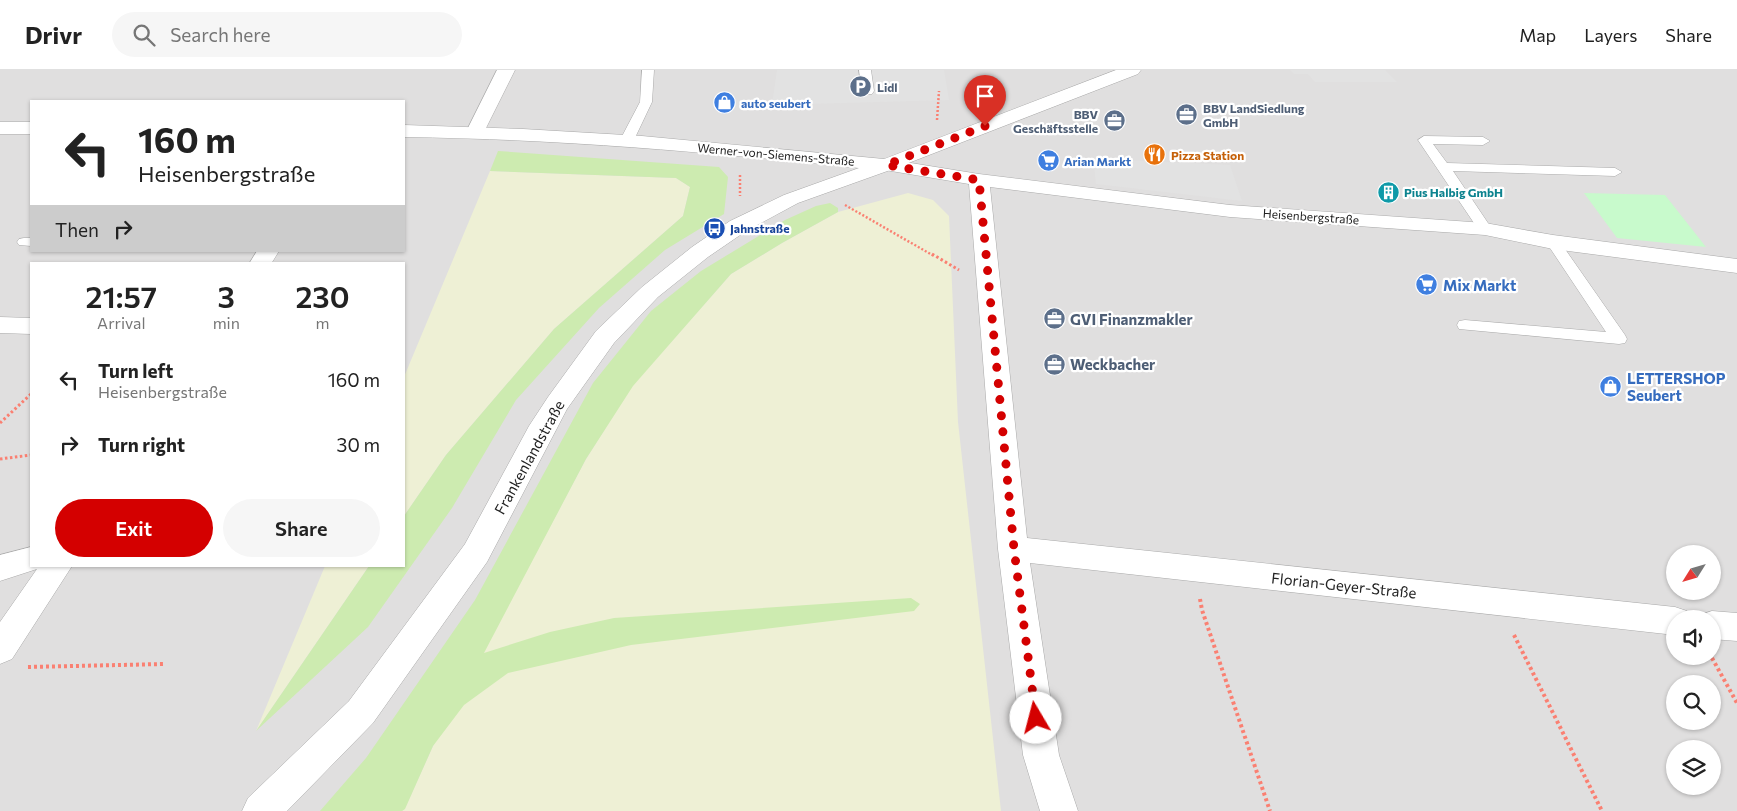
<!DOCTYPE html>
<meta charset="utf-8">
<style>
body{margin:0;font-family:Commissioner,sans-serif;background:#f6f6f6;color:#222;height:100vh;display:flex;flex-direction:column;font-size:19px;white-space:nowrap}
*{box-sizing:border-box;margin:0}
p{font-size:16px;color:#767676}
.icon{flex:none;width:28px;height:28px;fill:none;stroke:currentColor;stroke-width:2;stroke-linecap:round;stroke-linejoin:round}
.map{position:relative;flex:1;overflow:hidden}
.panel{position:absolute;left:30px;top:192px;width:375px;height:305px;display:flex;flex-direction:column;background:#fff;border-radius:0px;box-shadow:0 1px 4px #0004}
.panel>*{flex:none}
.top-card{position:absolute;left:30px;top:30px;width:375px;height:152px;border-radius:0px;box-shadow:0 1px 4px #0004;background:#fff;color:#222;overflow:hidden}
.needle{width:32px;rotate:233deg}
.buttons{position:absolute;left:1666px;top:475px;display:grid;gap:10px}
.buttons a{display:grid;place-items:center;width:55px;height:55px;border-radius:50%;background:#fff;box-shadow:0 1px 4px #0004;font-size:25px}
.pin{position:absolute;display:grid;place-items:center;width:42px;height:42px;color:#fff;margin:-51px -21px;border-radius:50% 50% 50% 0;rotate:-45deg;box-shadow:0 0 5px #0007}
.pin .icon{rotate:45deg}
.me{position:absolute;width:55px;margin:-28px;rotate:352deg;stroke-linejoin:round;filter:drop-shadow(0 0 4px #0008)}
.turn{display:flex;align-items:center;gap:18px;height:105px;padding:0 25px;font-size:22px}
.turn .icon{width:65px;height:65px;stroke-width:2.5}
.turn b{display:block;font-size:35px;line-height:42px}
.then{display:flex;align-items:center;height:48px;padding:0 25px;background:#0003;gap:10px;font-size:19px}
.eta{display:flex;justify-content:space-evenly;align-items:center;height:85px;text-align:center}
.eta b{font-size:30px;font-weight:600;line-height:35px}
.button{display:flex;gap:10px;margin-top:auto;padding:10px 25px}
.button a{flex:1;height:58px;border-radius:30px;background:#d40000;color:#fff;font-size:20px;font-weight:600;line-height:58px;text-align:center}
.button a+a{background:#f6f6f6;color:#222}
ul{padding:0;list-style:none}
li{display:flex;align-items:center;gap:15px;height:65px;padding:0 25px}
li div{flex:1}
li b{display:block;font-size:19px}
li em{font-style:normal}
header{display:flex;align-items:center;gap:30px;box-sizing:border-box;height:70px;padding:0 25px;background:#fff;border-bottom:1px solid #e0e0e0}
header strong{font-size:24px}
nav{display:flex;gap:28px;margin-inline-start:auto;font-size:18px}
.search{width:350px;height:45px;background:#f6f6f6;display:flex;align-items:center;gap:12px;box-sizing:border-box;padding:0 18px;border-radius:28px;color:#767676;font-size:19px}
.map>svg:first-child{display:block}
.residential{fill:#e0dfdf;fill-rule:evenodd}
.farmland{fill:#eef0d5}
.grass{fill:#cdebb0}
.park{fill:#c8facc}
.parking{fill:#e2e2e2}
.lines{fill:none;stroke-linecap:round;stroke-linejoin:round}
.service-casing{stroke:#a9a9a9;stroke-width:1}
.minor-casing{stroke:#a9a9a9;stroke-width:1}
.tertiary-casing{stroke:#a9a9a9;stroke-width:1}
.path-far2{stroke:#fa8072;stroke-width:2.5;stroke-dasharray:2 2;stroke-linecap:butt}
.path-far1{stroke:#fa8072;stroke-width:3;stroke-dasharray:2.5 2.5;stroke-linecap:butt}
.path{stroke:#fa8072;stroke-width:4;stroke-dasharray:3 3;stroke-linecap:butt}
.service{fill:#fff;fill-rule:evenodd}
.minor{fill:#fff;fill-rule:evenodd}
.tertiary{fill:#fff;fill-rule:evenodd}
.route{stroke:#d40000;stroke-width:9;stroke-dasharray:0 16.2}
.labels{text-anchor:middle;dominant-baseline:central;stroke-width:4.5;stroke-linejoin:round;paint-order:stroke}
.far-service-label{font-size:12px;font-weight:bold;fill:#4e5e75;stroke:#fff;text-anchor:start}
.far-shop-label{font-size:12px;font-weight:bold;fill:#366cbe;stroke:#fff;text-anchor:start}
.far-street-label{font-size:12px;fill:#222;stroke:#fff}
.far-food-label{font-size:12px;font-weight:bold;fill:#c56008;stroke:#fff;text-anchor:start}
.far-culture-label{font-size:12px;font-weight:bold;fill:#0d838f;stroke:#fff;text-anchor:start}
.far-transit-label{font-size:12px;font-weight:bold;fill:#164399;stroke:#fff;text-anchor:start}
.shop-label{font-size:15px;font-weight:bold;fill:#366cbe;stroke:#fff;text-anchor:start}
.service-label{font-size:15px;font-weight:bold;fill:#4e5e75;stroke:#fff;text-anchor:start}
.street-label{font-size:15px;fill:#222;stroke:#fff}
</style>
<header>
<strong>Drivr</strong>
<div class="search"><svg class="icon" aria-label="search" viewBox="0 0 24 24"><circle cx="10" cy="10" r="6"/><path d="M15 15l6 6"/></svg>Search here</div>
<nav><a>Map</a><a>Layers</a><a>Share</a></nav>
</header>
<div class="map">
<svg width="1737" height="741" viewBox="0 0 1737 741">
<rect width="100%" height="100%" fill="#f2efe9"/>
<!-- residential -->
<path class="residential" d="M0,0H1737V741H0ZM31,31H404V181H31ZM31,194H404V496H31ZM1675,484H1712V521H1675ZM1675,549H1712V586H1675ZM1675,614H1712V651H1675ZM1675,679H1712V716H1675Z"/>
<!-- farmland -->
<path class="farmland" d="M490,101L676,108L690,117L683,146L554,259L446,385L404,446V307Z
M908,123L933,130L949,146L958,352L1001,741H402L405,738L433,676L586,389L632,316L731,204L782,173L838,142Z
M325,496H369L256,661Z"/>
<!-- grass -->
<path class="grass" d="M498,81L719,97L728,107L724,144L665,180L599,238L516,330L452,438L368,557L256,661L369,496H404V446L446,385L554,259L683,146L690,117L676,108L490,101Z
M830,133L838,138V142L782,173L731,204L633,316L586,389L484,583L550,562L614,548L911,528L920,534L914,541L631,575L508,603L464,635L433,676L405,739L402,741H320L366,688L475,530L593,313L651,241L701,201L785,150L816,136Z"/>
<!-- park -->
<path class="park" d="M1584,123L1665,125L1706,177L1617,168Z"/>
<!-- parking -->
<path class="parking" d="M777,0H944L949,30L772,35Z
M1290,0H1385L1397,12H1315L1308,4H1294Z
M1123,90L1230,95L1242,131L1096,114L1094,95L1115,96Z"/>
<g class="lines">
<defs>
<path id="service" d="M642,0H654L652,32L633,72L626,76L619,72L640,32Z
M859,0H871L874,21L872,24H864L862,21Z
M1424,66L1483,67L1490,71L1483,75L1433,74L1447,93L1615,98L1622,102L1615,106L1453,101L1492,159L1490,162H1480L1418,70Z
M24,168H31V176L19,175L17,172L19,169Z
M1553,168L1558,169L1625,265L1627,269L1625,273L1619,274L1459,259L1457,255L1459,251L1465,250L1606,262L1546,172L1548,169Z"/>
<path id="minor" d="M497,0H515L482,66L475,68L468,66L466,62Z
M886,89L979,104L1230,135L1485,153L1553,165L1737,189V203L1553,179L1485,165L1230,147L990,117L1027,468L1675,537L1687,541L1690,549H1675V565L1030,493L1059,685L1078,741H1040L1023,685L998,479L969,114L879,99L876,95L879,91Z
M257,181H279L271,194H249Z
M0,247L31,248V264L0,263Z
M31,477V496H72L12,589L0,594V552L37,499L0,511V485Z
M1712,541L1737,543V571L1712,569V549H1699L1700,545Z"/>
<path id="tertiary" d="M1116,0H1141L1138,4L893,99L798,133L746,161L708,187L658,227L614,273L567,339L487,492L373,653L287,741H242L248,728L349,631L465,474L529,356L548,327L596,261L642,217L692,177L730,151L784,125L859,98C708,82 556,69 404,67V55L523,59L642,66L884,89Z
M0,52H31V64H0Z"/>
</defs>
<!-- service casing -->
<use href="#service" class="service-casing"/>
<!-- minor casing -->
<use href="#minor" class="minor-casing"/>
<!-- tertiary casing -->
<use href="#tertiary" class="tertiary-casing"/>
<!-- path-far2 -->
<path class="path-far2" d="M937,50L939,21
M740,105V126
M845,135L934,186"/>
<!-- path-far1 -->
<path class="path-far1" d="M932,184L959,200
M0,353L31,324
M0,389L31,385"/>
<!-- path -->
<path class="path" d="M1200,529L1202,540L1270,741
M1514,565L1602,741
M1712,588L1737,633
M28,597L165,594"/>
<!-- service -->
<use href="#service" class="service"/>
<!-- minor -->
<use href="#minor" class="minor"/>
<!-- tertiary -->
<use href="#tertiary" class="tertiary"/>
</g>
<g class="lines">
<!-- route -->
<path class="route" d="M985,56L886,95L979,110L1014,479L1036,648"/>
</g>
<!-- icons -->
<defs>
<symbol id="parking-disc" viewBox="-11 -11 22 22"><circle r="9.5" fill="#5c6f8a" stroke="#fff"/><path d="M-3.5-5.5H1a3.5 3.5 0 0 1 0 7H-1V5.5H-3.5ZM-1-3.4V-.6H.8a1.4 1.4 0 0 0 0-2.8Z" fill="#fff"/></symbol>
<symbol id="shop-disc" viewBox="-11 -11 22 22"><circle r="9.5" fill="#3f7fe0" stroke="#fff"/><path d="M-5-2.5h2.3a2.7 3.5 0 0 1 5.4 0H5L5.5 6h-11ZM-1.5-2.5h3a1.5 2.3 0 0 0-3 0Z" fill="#fff"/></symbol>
<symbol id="office-disc" viewBox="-11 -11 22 22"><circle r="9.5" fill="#5c6f8a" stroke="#fff"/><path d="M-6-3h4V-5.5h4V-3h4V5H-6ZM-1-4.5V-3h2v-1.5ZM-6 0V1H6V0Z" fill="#fff"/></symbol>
<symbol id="restaurant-disc" viewBox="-11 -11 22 22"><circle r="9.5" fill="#e8710a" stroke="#fff"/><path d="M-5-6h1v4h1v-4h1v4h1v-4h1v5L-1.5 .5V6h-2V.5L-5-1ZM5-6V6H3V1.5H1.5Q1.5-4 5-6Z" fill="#fff"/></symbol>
<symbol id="supermarket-disc" viewBox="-11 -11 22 22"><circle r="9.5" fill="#3f7fe0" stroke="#fff"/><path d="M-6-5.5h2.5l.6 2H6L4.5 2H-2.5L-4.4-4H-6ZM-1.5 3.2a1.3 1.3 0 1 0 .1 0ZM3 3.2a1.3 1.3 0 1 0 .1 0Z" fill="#fff"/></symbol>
<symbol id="building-disc" viewBox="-11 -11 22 22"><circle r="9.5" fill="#0f9aa8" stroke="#fff"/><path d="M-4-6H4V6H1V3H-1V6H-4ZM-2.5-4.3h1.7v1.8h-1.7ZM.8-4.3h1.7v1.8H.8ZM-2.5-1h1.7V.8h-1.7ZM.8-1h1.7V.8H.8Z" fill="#fff"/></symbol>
<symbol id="bus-disc" viewBox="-11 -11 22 22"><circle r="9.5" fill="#1a4fb4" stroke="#fff"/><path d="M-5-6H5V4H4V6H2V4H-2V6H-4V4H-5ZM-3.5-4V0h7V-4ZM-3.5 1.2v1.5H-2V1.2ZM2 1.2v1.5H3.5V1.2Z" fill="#fff"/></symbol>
</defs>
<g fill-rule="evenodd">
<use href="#parking-disc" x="848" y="4" width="25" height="25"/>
<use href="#shop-disc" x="712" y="20" width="25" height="25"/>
<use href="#office-disc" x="1174" y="32" width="25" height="25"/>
<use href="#office-disc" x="1102" y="38" width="25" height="25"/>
<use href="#restaurant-disc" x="1142" y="72" width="25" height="25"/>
<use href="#supermarket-disc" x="1036" y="78" width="25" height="25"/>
<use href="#building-disc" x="1376" y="110" width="25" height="25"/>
<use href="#bus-disc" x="702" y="146" width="25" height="25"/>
<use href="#supermarket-disc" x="1414" y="202" width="25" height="25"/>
<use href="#office-disc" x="1042" y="236" width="25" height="25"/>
<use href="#office-disc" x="1042" y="282" width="25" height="25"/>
<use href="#shop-disc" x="1598" y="304" width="25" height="25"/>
</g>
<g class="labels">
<!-- far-service labels -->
<g class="far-service-label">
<text x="877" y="17">Lidl</text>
<text x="1203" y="38">BBV LandSiedlung<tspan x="1203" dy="14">GmbH</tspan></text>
<text x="1098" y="44" text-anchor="end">BBV<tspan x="1098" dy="14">Geschäftsstelle</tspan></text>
</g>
<!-- far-shop labels -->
<g class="far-shop-label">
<text x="741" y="33">auto seubert</text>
<text x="1064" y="91">Arian Markt</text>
</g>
<!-- far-street labels -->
<g class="far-street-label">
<text transform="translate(776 84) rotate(5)">Werner-von-Siemens-Straße</text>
<text transform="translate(1311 146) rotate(4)">Heisenbergstraße</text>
</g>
<!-- far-food labels -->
<g class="far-food-label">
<text x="1171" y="85">Pizza Station</text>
</g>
<!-- far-culture labels -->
<g class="far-culture-label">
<text x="1404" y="122">Pius Halbig GmbH</text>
</g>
<!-- far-transit labels -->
<g class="far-transit-label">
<text x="730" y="158">Jahnstraße</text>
</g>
<!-- shop labels -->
<g class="shop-label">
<text x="1443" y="215">Mix Markt</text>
<text x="1627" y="308">LETTERSHOP<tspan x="1627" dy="17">Seubert</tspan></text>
</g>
<!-- service labels -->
<g class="service-label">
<text x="1070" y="249">GVI Finanzmakler</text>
<text x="1070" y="294">Weckbacher</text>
</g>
<!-- street labels -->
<g class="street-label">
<text transform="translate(529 387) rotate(-61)">Frankenlandstraße</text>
<text transform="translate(1344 515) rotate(6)">Florian-Geyer-Straße</text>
</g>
</g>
</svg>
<div class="buttons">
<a><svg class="needle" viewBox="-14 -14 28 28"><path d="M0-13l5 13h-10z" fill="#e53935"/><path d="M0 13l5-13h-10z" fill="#767676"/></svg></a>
<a><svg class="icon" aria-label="sound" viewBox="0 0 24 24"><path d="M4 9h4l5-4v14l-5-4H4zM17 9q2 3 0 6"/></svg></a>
<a><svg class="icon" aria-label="search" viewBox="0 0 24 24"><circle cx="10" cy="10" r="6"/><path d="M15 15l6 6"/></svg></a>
<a><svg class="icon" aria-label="layers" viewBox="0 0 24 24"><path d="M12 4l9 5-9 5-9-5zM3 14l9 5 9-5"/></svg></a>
</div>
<div class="pin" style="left:985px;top:56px;background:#d93025"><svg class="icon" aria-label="arrive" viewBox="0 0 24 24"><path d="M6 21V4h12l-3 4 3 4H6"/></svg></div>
<svg class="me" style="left:1036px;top:648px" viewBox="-20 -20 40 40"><circle r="19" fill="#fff"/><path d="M0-13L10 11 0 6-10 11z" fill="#d40000"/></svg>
<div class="top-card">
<div class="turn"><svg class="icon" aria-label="left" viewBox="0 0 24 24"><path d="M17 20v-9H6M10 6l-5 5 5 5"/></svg><div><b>160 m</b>Heisenbergstraße</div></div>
<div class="then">Then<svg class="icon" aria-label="right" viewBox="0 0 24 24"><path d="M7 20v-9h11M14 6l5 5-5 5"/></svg></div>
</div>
<section class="panel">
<div class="eta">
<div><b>21:57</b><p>Arrival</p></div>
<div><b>3</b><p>min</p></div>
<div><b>230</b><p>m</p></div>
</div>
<ul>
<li><svg class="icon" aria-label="left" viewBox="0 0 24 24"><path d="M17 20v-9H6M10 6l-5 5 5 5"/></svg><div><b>Turn left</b><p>Heisenbergstraße</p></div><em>160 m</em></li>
<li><svg class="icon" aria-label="right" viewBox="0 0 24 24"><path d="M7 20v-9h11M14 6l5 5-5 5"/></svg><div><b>Turn right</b></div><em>30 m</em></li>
</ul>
<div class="button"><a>Exit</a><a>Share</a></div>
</section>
</div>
